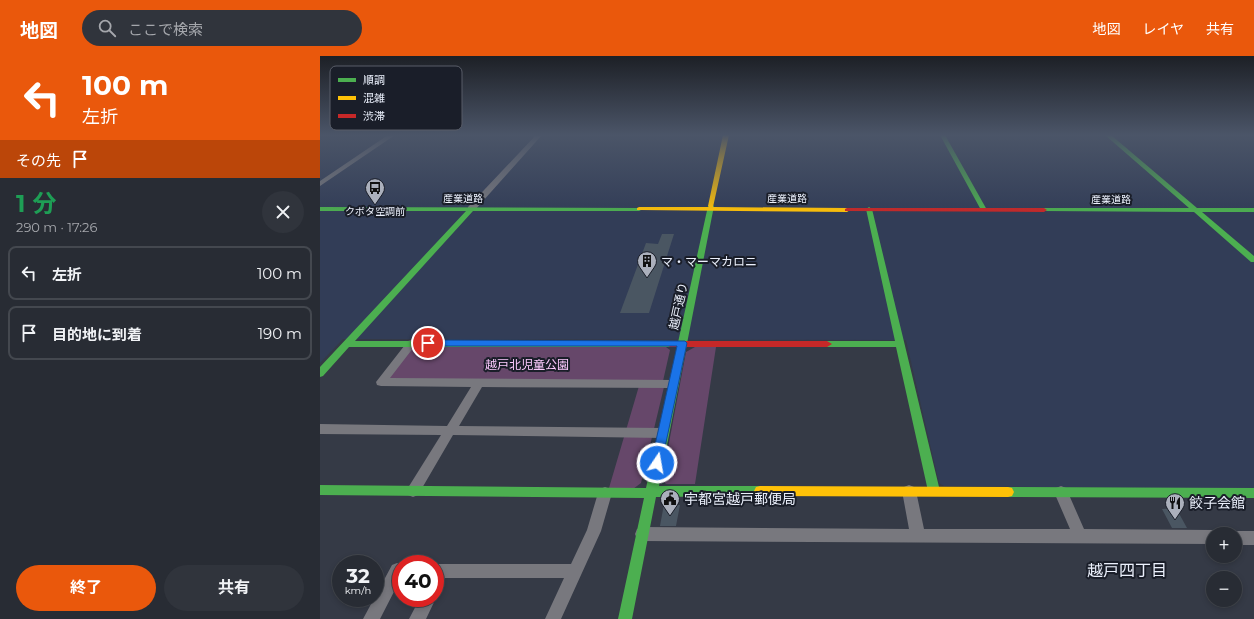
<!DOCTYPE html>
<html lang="ja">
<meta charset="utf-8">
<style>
body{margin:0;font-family:Montserrat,"Noto Sans JP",sans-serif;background:#30343c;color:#f1f3f6;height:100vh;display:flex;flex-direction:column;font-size:15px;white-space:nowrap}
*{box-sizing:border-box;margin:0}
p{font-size:13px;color:#a5a7ac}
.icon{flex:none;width:22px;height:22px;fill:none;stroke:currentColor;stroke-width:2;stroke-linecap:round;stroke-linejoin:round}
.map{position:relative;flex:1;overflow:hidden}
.drawer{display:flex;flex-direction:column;background:#282c34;width:320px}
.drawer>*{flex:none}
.banner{background:#ea580c;color:#fff;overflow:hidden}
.controls{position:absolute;left:886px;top:471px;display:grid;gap:8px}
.controls a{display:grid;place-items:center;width:36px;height:36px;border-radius:50%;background:#282c34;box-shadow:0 2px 6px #0003,0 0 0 1px #44484f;font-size:20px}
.speed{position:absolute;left:12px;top:499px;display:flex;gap:8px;font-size:20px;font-weight:700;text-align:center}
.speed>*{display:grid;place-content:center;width:52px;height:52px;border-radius:50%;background:#282c34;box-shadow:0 2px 6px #0003,0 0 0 1px #44484f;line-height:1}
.speed small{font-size:10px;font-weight:400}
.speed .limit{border:6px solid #d22;background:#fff;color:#111}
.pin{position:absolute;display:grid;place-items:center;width:34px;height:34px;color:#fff;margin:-17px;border:2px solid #fff;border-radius:50%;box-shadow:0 1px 4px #0007}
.me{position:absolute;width:44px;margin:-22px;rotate:12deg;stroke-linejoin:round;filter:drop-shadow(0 0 3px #0008)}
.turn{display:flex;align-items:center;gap:14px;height:84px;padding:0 16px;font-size:18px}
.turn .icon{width:52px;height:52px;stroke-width:2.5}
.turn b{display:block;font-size:28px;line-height:34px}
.then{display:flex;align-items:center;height:38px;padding:0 16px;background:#0003;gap:8px;font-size:15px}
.round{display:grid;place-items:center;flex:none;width:42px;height:42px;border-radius:21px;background:#30343c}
.summary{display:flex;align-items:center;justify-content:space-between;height:68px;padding:0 16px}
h1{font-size:24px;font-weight:700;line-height:30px;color:#1e9e55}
.button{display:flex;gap:8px;margin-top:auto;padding:8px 16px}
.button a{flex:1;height:46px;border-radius:24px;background:#ea580c;color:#fff;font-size:16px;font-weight:700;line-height:46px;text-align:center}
.button a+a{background:#30343c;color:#f1f3f6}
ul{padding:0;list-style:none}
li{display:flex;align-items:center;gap:12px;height:54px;margin:0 8px 6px;padding:0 8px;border:2px solid #44484f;border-radius:8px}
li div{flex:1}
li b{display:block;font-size:15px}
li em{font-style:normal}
header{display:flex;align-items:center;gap:24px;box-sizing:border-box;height:56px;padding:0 20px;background:#ea580c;color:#fff}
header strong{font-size:19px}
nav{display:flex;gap:22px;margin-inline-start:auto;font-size:14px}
.search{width:280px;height:36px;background:#30343c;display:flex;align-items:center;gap:10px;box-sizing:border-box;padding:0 14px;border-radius:22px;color:#a5a7ac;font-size:15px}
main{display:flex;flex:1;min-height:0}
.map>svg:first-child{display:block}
.built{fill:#323d57}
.green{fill:#66476a}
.building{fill:#4a5662}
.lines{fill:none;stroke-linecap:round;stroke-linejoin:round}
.street{fill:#78787e;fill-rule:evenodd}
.fast{fill:#4caf50;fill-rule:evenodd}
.slow{fill:#ffc107;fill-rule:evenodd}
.jam{fill:#c62828;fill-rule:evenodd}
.route{fill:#1a73e8;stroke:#114b97}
.labels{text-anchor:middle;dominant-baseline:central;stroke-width:4;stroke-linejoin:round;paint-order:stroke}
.far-street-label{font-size:10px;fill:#ebf0fc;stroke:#1a1e29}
.far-poi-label{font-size:10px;fill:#ebf0fc;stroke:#1a1e29}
.poi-label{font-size:12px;fill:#ebf0fc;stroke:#1a1e29;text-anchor:start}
.street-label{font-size:12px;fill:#ebf0fc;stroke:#1a1e29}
.park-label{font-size:12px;fill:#fccafe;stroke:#1a1e29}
.near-poi-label{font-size:14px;fill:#ebf0fc;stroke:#1a1e29;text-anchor:start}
.near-neighbourhood-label{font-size:16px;fill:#ebf0fc;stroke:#1a1e29}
.key{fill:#1a1e29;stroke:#595d68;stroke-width:1}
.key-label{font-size:11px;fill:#ebf0fc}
</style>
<header>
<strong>地図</strong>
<div class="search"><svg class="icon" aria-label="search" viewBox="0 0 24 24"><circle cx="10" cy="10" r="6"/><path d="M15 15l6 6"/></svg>ここで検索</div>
<nav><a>地図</a><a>レイヤ</a><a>共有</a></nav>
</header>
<main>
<section class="drawer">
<div class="banner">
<div class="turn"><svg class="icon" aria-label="left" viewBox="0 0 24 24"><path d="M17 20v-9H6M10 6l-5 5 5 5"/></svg><div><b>100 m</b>左折</div></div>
<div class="then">その先<svg class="icon" aria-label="arrive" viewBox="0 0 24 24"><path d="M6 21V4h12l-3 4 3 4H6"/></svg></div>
</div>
<div class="summary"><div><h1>1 分</h1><p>290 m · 17:26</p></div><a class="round"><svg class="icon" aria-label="close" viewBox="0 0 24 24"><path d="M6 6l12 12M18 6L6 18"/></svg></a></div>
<ul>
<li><svg class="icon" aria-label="left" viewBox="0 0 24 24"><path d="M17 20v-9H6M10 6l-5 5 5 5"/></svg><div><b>左折</b></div><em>100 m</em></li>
<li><svg class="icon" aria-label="arrive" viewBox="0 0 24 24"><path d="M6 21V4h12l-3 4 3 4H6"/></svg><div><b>目的地に到着</b></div><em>190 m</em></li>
</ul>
<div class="button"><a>終了</a><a>共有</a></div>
</section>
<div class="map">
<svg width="934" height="563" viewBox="0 0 934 563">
<rect width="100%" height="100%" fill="#353a46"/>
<!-- built -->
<path class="built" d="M0,79H934V433L624,430L619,427L586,284L23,283L0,307Z"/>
<!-- green -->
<path class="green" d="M92,290L346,291L350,294L343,325L64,326Z
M375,291H396L375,428H346L342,424L366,296Z
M319,330L344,331L321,427L313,433L289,432Z"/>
<!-- building -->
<path class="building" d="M342,178H354L329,257H300L326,187L338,188Z
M344,448L360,449L356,470H340Z
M856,452L867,472H852L842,453Z"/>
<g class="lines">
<!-- street -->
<path class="street" d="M68,79H75L0,130V125Z
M216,79H222L154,155H148V151Z
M92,284L97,287L70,322L354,324L358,325L359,328L358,331L354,332L162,331L139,370L343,372L347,374L349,377L347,380L343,382L133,379L98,439L93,441L88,439L86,435L121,379L0,378V368L127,370L151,331L61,330L57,329L56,326L88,285Z
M589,429L594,431L596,435L604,473H750L734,436L736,432L741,430L746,432L764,473L893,474L899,478H893V488L322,485L317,483L315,478L317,473L322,471L589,473L582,435L584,431Z
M285,431L290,433L292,437L281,475L241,563H225L244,522H125L120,532L115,535V508H251L267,474L278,437L280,433Z
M915,475H934V489H915V478H910Z
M77,507L85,508H81V522L60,563H43L72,509Z
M115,540L116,542L106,563H89L100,542H115Z"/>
<!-- fast -->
<path class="fast" d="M620,79H625L667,154L666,155L661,154Z
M785,79H791L877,152H934V156H882L934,200V206H931L874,156L722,155V153L724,152H869Z
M391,148L394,150L339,430H440L444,431L446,435L444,439L440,440L336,441L312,563H298L324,442L0,439V429L326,432L388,150Z
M0,151L321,152V154L319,155H153L35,285H350L355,288L350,291H29L3,320L0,321V311L146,155H0Z
M549,151L552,153L620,435L618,439L614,440L610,439L608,435L576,291H507L502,288L507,285H575L546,153Z
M688,431L934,432V442L688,441L684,440L682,436L684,432Z"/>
<!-- slow -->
<path class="slow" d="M403,79H409L393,151L527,152L530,154L527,156L317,154V152L319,151H389L388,150Z
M440,430L688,431L692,432L694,436L692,440L688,441L440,440L436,439L434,435L436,431Z"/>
<!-- jam -->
<path class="jam" d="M527,152H724L727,154L724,156L525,155V153Z
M350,285H507L512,288L507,291H350L345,288Z"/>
</g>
<!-- sky -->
<linearGradient id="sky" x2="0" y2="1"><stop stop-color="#1d2026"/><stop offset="0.5" stop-color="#4b5568"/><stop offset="1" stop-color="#4b5568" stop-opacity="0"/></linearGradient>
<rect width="934" height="158" fill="url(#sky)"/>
<!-- route -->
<path class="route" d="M104,284L365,285L367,287L341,410L337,412L333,410L331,407L357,290H108L103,287Z"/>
<!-- icons -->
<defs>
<symbol id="bus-pin" viewBox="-11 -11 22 30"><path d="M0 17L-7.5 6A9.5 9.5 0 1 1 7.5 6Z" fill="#abb0bc" stroke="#1a1e29"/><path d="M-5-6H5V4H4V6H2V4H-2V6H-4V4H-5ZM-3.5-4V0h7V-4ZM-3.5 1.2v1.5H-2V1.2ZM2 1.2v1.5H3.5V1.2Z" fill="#111"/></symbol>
<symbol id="building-pin" viewBox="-11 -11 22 30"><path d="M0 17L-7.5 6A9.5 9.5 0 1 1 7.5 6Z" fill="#abb0bc" stroke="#1a1e29"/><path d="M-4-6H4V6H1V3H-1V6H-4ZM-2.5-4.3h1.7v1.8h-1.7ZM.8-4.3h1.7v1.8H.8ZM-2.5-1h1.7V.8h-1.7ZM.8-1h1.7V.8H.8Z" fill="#111"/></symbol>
<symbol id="civic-pin" viewBox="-11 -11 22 30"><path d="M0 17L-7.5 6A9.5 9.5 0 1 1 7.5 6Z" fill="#abb0bc" stroke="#1a1e29"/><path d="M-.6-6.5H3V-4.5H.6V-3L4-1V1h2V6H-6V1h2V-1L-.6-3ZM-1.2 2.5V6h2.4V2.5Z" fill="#111"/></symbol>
<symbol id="restaurant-pin" viewBox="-11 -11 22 30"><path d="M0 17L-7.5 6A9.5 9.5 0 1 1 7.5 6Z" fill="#abb0bc" stroke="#1a1e29"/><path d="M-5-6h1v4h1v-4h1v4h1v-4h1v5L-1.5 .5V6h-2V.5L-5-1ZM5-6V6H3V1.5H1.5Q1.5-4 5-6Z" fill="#111"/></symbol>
</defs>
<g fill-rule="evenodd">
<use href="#bus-pin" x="44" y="121" width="22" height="30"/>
<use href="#building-pin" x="316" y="194" width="22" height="30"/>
<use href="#civic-pin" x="339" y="432" width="22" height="30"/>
<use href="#restaurant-pin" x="844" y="436" width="22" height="30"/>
</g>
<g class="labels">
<!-- far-street labels -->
<g class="far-street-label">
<text x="143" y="142">産業道路</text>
<text x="467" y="142">産業道路</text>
<text x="791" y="143">産業道路</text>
</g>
<!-- far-poi labels -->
<g class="far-poi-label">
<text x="55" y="155">クボタ空調前</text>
</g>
<!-- poi labels -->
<g class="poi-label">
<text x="341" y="205">マ・マーマカロニ</text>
</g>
<!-- street labels -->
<g class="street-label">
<text transform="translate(358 250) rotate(-78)">越戸通り</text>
</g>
<!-- park labels -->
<g class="park-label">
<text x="207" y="308">越戸北児童公園</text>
</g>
<!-- near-poi labels -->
<g class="near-poi-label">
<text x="364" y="443">宇都宮越戸郵便局</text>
<text x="869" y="447">餃子会館</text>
</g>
<!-- near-neighbourhood labels -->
<g class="near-neighbourhood-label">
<text x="807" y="514">越戸四丁目</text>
</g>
</g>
<!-- legend -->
<rect x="10" y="10" width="132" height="64" rx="6" class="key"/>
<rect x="18" y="22" width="18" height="4" fill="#4caf50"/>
<rect x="18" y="40" width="18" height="4" fill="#ffc107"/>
<rect x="18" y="58" width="18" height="4" fill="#c62828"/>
<g class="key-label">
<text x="43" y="28">順調</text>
<text x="43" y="46">混雑</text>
<text x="43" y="64">渋滞</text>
</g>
</svg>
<div class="controls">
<a>+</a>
<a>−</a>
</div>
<div class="speed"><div>32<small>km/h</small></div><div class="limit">40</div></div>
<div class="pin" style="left:108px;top:287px;background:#d93025"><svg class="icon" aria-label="arrive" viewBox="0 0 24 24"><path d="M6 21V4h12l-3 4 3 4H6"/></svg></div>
<svg class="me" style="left:337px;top:407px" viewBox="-20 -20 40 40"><circle r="17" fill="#1a73e8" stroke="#fff" stroke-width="3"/><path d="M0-11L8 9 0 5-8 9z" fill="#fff"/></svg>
</div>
</main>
